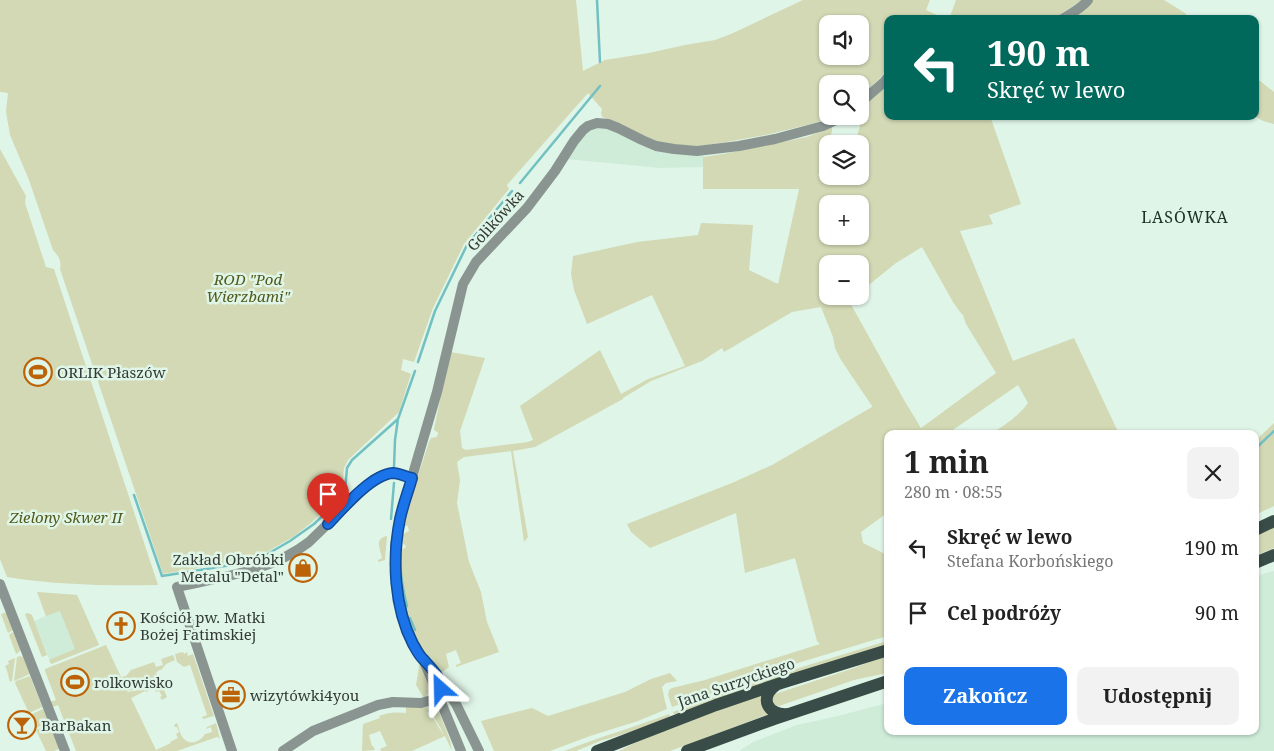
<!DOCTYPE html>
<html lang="pl">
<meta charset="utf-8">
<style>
body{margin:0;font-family:"Noto Serif",serif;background:#f2f2f2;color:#222;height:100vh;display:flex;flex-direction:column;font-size:19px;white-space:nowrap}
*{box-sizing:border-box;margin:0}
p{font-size:16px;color:#767676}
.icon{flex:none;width:28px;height:28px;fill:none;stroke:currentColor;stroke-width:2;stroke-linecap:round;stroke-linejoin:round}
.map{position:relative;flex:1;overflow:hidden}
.sheet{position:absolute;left:884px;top:430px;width:375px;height:305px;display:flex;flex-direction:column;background:#fff;border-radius:10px;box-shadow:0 1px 4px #0004}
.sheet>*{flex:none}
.banner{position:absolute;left:884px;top:15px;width:375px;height:105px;border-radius:10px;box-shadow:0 1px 4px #0004;background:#00695c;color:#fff;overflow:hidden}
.tools{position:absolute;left:819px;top:15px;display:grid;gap:10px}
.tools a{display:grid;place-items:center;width:50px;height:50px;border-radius:10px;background:#fff;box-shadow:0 1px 4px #0004;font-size:25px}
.pin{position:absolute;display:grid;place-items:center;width:42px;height:42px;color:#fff;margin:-51px -21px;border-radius:50% 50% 50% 0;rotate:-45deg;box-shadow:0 0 5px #0007}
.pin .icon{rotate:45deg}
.me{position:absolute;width:55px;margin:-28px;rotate:335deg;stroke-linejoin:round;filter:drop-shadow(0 0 4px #0008)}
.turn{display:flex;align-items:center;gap:18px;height:105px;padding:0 20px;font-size:22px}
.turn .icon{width:65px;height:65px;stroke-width:2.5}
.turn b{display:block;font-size:35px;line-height:42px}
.round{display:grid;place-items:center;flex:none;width:52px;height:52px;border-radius:10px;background:#f2f2f2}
.summary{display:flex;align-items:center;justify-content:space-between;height:85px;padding:0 20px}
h1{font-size:30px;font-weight:700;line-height:38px}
.button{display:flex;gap:10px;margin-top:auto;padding:10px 20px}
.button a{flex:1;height:58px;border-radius:10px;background:#1a73e8;color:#fff;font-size:20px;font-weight:700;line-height:58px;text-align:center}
.button a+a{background:#f2f2f2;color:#222}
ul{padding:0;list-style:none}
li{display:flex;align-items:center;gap:15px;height:65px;padding:0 20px}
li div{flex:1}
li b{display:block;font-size:19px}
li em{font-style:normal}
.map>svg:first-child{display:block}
.built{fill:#cfecd9}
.green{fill:#d2d9b4;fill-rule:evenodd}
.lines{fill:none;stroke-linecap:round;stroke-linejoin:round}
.stream{stroke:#73c0c2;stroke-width:2.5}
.minor{stroke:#8a9592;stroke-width:10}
.major{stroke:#394c47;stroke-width:12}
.route-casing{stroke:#114b97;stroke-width:12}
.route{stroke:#1a73e8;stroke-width:9}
.labels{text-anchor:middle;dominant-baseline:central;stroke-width:5;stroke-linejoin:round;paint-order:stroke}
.street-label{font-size:15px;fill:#323b35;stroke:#dff5e7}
.park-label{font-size:15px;font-style:italic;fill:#51591b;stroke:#dff5e7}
.poi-label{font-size:15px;fill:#323b35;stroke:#dff5e7;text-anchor:start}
.neighbourhood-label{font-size:16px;letter-spacing:1px;fill:#203227;stroke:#dff5e7}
</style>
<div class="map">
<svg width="1274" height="751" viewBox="0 0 1274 751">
<rect width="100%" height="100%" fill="#dff5e7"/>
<!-- built -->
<path class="built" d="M606,127L703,154L704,167L660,168L566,159L576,142L592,129Z
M1274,571V751H739L753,742L797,725L838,716L887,703L888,731H1255V577L1266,573Z
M37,592L77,595L99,645L51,664L34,621L46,616Z"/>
<!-- green -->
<path class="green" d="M0,0H576L583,71L605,60L649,53L685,45L715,40L731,34L803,0H930L926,10L941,17V19H888L887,68L881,77L860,97V84H828V116H831L815,123L766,135L721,143L698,146L665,144L653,140L602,117L601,113L602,109L588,93L507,185L509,189L464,244L433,308L414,362L403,359L401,370L411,374L399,412L348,460L344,468L342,491L338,497L311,523L293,537L265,553L251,559L163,574L60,269C62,261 58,255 53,250L29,180L10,135L6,112L8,93L0,92ZM828,24H860V56H828Z
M956,0H1082L1053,19H949Z
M1091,0H1164L1185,13L1190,19H1071Z
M1255,77L1274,92V124L1263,121L1255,116Z
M887,84L888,116H990L1021,204L989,215L993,224L960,231L1013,361L1074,338L1119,434H991C1004,425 1019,416 1028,403L1018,385L947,434H888L887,513L861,532L863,543L887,555V636L801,662L672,707L668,695L669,690L672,688L705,680L820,644L817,641L795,558L745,573L736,513L650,548L631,532L627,524L732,483L772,465L872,407V406L841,360L835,348L833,337L821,307L792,312L724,352L722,348L702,361L651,381L623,398V399L535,447L513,451L528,537L524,542L511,451L464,457L457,462L460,480L457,503L469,562L481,592L487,622L499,652L456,667V665L461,663L456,650L446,654L449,667L441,673C433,663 424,653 418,642C404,615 400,582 399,552L406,547L405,545L402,543C402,536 402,534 409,531L408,526H405L404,524L407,509L429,442L431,438L437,437L438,432L435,431L434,429L450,352L485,358L460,431L462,448L466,450L528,442L533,440L520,406L600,350L621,394L648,379L685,366L652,295L587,324L574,290L571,274L573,256L637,242L698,235L701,223L753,225L749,270L778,284L799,189H703V157L723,154L807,137L832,127V131L818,176L844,182L846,176H860V144H855L860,126L853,117L860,116V110ZM828,204H860V236H828ZM922,247L953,302L960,312L963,315L966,324L996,373L921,428L904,400L848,299L853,296H828V264H860V292L896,263Z
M0,149L26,196L25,203L46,267L54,269L158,585C108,586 57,585 7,577L0,559Z
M1274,423V506L1255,515V441Z
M1274,527V548L1255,556V535Z
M387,536L385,560L378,562V560L382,558C380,548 374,539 387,536Z
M37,592L77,595L99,645L51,664L49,660L75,649L60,611L46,616Z
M7,612L13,630L8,633L1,614Z
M28,613L32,615L47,655L42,657L25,614Z
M13,632L21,649L19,652L16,654L9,635Z
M887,641V645L677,715L674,714L673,712L779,674Z
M106,645L121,677L126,676L131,670L154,662L156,667L163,665L161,659L173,655L175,660L166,664L161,670H159L156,673L158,677H162L165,686L161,680L157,678L154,680L153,684L145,687L142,680L141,681L144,688L127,691L128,692L145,689L153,685L157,688L162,685L167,697L162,700L160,697L162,696L159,691L156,692L154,688L146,692L145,691L131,698L156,750L171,743L170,742L178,738L176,734L179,732L177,727H175L174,725L177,723C179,728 180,735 184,739C191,746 201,741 205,734L212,732L211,727L206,729L207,727L216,723L220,739L217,737L177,751H76L58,705L52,707L50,702L56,700L45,671V669Z
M183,652L184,654L187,652L188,656L193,654L214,716L203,719L202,717L207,715L190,665L184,667L177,662L175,654Z
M887,655V673L854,680L779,706L774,705L772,696L775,694L854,668Z
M20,656L23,657L30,674L14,681L17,657Z
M15,658L12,681L10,682C8,676 8,671 5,666L9,664L8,661Z
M418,659L430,689L427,695L424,698L416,685L419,667Z
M670,673L677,681L666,683L662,687L665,701L667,709L638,721L590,736L550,751H494L481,721L532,708L548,716L625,692L651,679Z
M30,676L42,707L29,713L15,683L16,681Z
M761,694L769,714L670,751H619L653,734Z
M430,706L436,709L439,712L450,740L452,751L445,736L412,751H381L380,749L387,746L380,731L369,735L372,746H373L375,750L362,751L363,724L380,718L379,716C389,712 396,712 406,713V707H426L429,711L427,713L430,717L432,716L444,736L441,729L428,707Z
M43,709L49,722L36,728L30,715Z
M669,714L670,716L668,719L647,727L600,741L576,751H564C599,737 635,727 669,714Z
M49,724L59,749L54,751H46L36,730Z"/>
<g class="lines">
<!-- stream -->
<path class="stream" d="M597,0L600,62
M520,183L600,86
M418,362L435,311L467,245L512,191
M1255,449L1274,431
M394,467L395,440L398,419L415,371
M134,495L162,576L244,563L264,556L290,541L314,524L341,498L345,491L347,468L352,460L398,419
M391,519L394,483
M400,553C400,571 402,588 407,606
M410,618L415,630"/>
<!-- minor -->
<path class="minor" d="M1062,19C1072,13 1082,8 1088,0
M860,103L884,82L888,77
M0,584L65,751
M432,669L456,704L479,751
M232,751L177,587C222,577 272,571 309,542L373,480C390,471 394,473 412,478
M283,751L313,731L378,705L393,702L421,703L439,698
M461,751L431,678L423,659L412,640L406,626L397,592L395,569V546L400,518L437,392L463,284L476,262L527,208L555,171L574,141L583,130L588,126L597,123L608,124L618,128L642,140L656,146L674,149L697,151L739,146L775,139L823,126L836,120L842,116"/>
<!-- major -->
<path class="major" d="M1255,530L1274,521
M1255,563L1274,555
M776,685C759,697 767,716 788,714
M597,751L716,705L781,683L888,650
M687,751L774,719L888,681"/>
</g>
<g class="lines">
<defs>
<path id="route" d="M328,524C342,509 372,474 393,473C399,473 406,477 412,478C408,492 403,505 400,519C392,559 394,607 413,644C416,649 419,656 424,660C431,668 441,677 441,689"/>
</defs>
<!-- route casing -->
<use href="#route" class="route-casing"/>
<!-- route -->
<use href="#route" class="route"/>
</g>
<!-- icons -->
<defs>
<symbol id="stadium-ring" viewBox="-11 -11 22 22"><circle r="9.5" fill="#dff5e7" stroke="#bd6307" stroke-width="1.5"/><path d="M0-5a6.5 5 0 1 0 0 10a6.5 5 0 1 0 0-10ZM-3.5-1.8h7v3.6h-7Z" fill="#bd6307"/></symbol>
<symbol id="shop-ring" viewBox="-11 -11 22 22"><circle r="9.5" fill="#dff5e7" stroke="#bd6307" stroke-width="1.5"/><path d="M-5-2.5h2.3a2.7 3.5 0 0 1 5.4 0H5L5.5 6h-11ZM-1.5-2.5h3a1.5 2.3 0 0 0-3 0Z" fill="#bd6307"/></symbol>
<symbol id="church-ring" viewBox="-11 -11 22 22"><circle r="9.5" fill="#dff5e7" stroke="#bd6307" stroke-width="1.5"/><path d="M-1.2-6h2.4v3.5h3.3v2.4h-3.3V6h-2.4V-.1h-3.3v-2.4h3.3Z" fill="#bd6307"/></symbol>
<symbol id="office-ring" viewBox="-11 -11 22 22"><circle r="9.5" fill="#dff5e7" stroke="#bd6307" stroke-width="1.5"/><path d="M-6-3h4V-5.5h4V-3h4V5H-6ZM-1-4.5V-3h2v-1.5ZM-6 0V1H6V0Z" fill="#bd6307"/></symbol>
<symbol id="bar-ring" viewBox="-11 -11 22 22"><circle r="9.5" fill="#dff5e7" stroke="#bd6307" stroke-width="1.5"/><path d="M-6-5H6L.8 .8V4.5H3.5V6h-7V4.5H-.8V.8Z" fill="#bd6307"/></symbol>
</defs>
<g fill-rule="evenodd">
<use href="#stadium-ring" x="22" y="356" width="32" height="32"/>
<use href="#shop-ring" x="287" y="552" width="32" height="32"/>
<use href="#church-ring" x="105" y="610" width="32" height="32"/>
<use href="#stadium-ring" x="59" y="666" width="32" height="32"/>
<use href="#office-ring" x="215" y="679" width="32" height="32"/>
<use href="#bar-ring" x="6" y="709" width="32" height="32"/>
</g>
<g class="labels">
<!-- street labels -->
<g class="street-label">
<text transform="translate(495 220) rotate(-48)">Golikówka</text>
<text transform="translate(736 682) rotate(-19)">Jana Surzyckiego</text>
</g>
<!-- park labels -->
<g class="park-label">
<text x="248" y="279">ROD "Pod<tspan x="248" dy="17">Wierzbami"</tspan></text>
<text x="66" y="517">Zielony Skwer II</text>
</g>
<!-- poi labels -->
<g class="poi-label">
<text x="57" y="372">ORLIK Płaszów</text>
<text x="284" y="559" text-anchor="end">Zakład Obróbki<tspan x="284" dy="17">Metalu "Detal"</tspan></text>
<text x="140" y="617">Kościół pw. Matki<tspan x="140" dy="17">Bożej Fatimskiej</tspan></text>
<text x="94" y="682">rolkowisko</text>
<text x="250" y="695">wizytówki4you</text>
<text x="41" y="725">BarBakan</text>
</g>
<!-- neighbourhood labels -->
<g class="neighbourhood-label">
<text x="1185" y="217">LASÓWKA</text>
</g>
</g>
</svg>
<div class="tools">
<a><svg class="icon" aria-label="sound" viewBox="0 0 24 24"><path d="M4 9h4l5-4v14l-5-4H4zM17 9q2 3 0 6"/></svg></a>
<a><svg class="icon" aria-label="search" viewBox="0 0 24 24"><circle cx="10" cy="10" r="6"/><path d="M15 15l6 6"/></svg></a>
<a><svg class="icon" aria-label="layers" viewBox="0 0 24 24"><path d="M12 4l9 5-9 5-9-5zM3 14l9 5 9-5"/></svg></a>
<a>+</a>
<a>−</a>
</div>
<div class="pin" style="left:328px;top:524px;background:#d93025"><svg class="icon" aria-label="arrive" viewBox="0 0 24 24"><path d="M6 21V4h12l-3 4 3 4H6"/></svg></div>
<svg class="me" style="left:441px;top:689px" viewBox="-20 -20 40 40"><path d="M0-17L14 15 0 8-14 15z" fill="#1a73e8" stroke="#fff" stroke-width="4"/></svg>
<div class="banner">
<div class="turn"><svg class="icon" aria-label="left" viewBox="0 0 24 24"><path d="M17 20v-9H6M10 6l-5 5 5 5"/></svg><div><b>190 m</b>Skręć w lewo</div></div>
</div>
<section class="sheet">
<div class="summary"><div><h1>1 min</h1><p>280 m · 08:55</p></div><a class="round"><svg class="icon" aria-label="close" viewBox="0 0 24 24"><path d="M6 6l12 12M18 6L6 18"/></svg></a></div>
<ul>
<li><svg class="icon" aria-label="left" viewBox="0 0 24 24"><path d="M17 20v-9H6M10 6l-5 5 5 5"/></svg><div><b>Skręć w lewo</b><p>Stefana Korbońskiego</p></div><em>190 m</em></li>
<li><svg class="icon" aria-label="arrive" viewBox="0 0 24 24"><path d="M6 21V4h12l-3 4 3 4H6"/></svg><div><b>Cel podróży</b></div><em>90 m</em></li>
</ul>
<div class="button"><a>Zakończ</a><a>Udostępnij</a></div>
</section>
</div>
